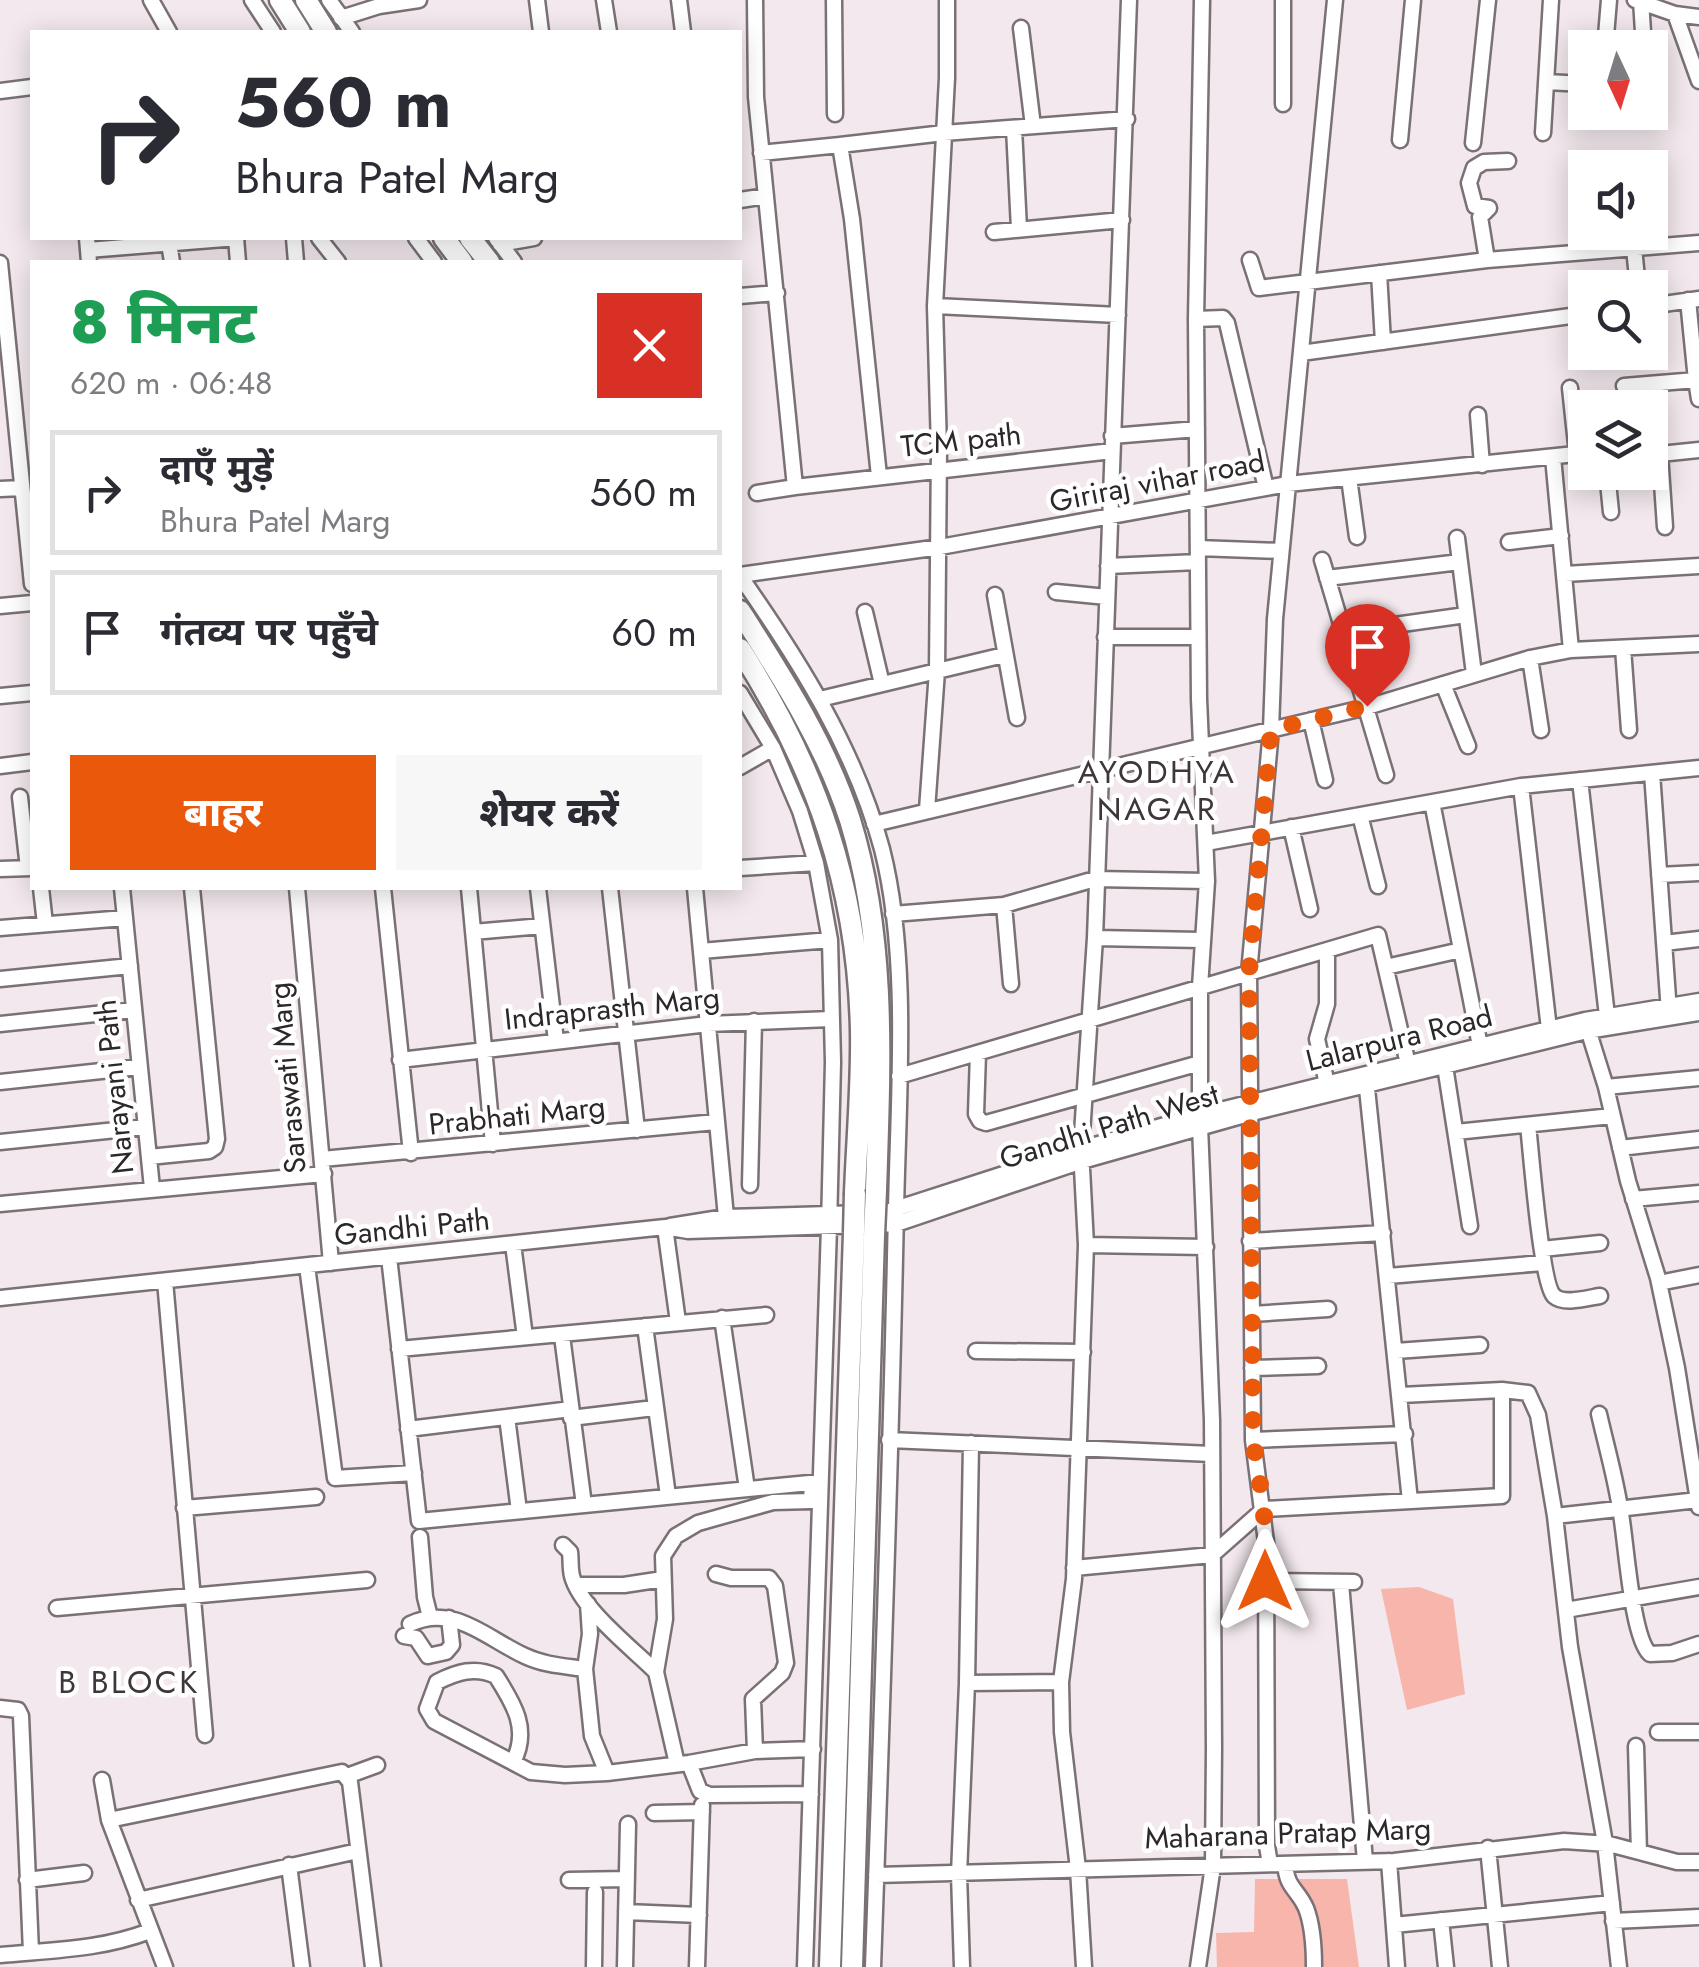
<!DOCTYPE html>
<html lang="hi">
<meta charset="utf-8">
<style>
body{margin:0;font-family:Jost,"Noto Sans Devanagari",sans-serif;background:#f7f7f7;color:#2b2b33;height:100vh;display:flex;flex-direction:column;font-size:38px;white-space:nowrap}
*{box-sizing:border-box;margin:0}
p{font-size:32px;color:#7c7c81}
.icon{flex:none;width:55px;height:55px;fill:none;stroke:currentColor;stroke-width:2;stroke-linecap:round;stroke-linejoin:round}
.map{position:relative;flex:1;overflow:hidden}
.details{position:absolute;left:30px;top:260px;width:712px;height:630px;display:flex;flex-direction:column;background:#fff;border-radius:0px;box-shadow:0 5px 25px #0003}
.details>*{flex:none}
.banner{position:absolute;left:30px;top:30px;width:712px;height:210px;border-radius:0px;box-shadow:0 5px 25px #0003;background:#fff;color:#2b2b33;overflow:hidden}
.needle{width:65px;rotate:176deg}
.tools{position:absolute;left:1568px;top:30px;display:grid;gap:20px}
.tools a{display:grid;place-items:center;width:100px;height:100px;border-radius:0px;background:#fff;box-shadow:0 5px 25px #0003;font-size:50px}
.pin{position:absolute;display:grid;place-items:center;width:85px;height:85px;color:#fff;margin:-102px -42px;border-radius:50% 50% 50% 0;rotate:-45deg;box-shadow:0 0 10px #0007}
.pin .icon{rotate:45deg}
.me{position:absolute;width:110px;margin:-55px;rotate:0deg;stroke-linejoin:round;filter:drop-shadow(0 0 8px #0008)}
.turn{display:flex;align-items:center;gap:35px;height:210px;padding:0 40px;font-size:45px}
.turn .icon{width:130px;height:130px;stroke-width:2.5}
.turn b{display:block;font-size:70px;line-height:85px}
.round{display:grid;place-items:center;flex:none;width:105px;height:105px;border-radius:0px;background:#f7f7f7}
.overview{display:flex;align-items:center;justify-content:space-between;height:170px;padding:0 40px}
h1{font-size:60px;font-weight:800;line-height:75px;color:#1e9e55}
.button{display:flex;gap:20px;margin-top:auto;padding:20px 40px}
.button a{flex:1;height:115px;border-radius:0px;background:#ea580c;color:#fff;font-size:40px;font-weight:800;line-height:115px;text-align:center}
.button a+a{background:#f7f7f7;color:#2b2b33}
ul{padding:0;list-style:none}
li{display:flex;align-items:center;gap:30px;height:125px;margin:0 20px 15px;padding:0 20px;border:5px solid #e1e1e2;border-radius:0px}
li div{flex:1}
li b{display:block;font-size:38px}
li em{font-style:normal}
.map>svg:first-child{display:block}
.green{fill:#f7b5ab}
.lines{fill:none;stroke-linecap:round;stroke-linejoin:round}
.minor-casing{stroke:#7a7176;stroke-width:19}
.highway-casing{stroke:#7a7176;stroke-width:25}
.minor{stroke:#fff;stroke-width:14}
.highway{stroke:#fff;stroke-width:20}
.highway-bridge-casing{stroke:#7a7176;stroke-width:25;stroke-linecap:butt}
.highway-bridge{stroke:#fff;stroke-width:20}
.route{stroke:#ea580c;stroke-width:18;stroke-dasharray:0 32.4}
.labels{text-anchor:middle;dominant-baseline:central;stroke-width:9;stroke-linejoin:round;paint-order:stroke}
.street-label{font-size:30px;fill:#2c282a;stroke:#fff}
.neighbourhood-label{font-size:32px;letter-spacing:2.5px;fill:#3e363a;stroke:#fff}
</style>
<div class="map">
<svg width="1699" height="1967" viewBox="0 0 1699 1967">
<rect width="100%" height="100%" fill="#f2e8ed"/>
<!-- green -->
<path class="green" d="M1419,1587L1453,1599L1465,1694L1407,1710L1381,1589Z
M1255,1879H1347L1359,1967H1217L1216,1933L1254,1932Z"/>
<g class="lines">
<defs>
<path id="minor" d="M151,0L169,32
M252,0L273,32
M329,0L352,32
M537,0L541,32
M604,0L609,32
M679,0L683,32
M755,0L756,97L795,487L1112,451
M834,0L835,114
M1635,0L1675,14L1699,17
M1641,0L1644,48
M1675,14L1699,81
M341,18L379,6L419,0
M1021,28L1033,126
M1605,48L1609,0
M1546,82L1585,84
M0,91L32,87
M1283,104V0
M1014,128L1019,229
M1543,133L1551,0
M1400,140L1413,0
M1473,143L1488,0
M761,153L840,145
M740,200L766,196
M994,232L1122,220
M87,238L89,262
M236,238L238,262
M294,238L296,262
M319,238L338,262
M416,238L434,262
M496,238L514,262
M169,243L172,262
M500,244L534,238
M1634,248L1638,288
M88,250L237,238
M1250,260L1259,288L1487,260L1699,243
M1487,260L1480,217L1489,208L1475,206L1469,183L1474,168L1484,162L1508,161
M0,263L32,584
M1379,273L1383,342
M740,296L777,293
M935,306L1118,315
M1650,306L1699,299
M1196,319L1223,318L1227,323L1266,488
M1301,353L1585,314
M1696,380L1699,399
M1624,386L1696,380L1688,300
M1570,388L1577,454
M1478,415L1482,465
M1112,436L1197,429
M1650,446L1655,445L1660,454L1699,450
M1660,454L1665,527
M1553,457L1571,650
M1607,472L1611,512
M879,476L852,219L840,145L944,133L1127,119
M1349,478L1357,537
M0,489L22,488
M757,493L795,487
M1457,538L1474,674
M1509,542L1561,536
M1198,548L1281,551
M1322,560L1386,775
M1108,566L1198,562
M1565,574L1699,566
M740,575L940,547L1288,484L1585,453
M740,576C799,660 855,749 882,849C910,959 898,1098 896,1211C891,1463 882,1715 873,1967
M1327,578L1460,562
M1056,592L1107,597
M995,595L1017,718
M0,606L32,603
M865,612L882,684
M1345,632L1466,615
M1105,637H1198
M1623,648L1629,730
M1530,658L1541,730
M1443,684L1468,746
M740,693L773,748L800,811L816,863L830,940L833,1062L829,1227L805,1967
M0,696L32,693
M820,699L1004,655
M1311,720L1325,780
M0,766L32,762
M740,767L773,748
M1652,773L1669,1012
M1580,780L1607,1016
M1521,786L1549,1029
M20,797L28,868
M1432,802L1480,1046
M927,810L937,671L939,449L935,306L947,78V0
M1360,815L1378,886
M874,824L1367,707L1530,658L1571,650L1699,644
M1291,827L1310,909
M1206,843L1521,786L1699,768
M740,868L816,863
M0,869L32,868
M1659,875L1699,873
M41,888L45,924
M122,888L152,1188
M297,888L331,1263
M383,888L411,1153
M469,888L493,1144
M538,888L556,1041
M610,888L637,1130
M695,888L726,1217
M1004,905L1011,984
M893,914L1004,905L1095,879L1207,881
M0,928L125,918
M473,932L542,926
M1095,938L1201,940
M1664,943L1699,939
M1327,950V1004L1317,1039L1327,1084
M701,951L830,940
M1386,967L1461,950
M0,979L130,966
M1586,1023L1606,1087L1628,1181L1658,1278L1677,1368L1699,1507
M0,1024L133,1010
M978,1053L976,1114L980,1121L986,1123L1200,1063
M400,1060L708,1024L831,1019
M1445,1066L1470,1226
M899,1076L1378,935L1408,1064
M1366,1079L1410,1501
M0,1082L138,1067
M1606,1087L1699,1078
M1528,1125C1531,1151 1541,1284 1554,1296C1564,1305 1587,1298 1600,1296
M1456,1132L1612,1116
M0,1142L145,1127
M1620,1148L1699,1139
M149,1157L209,1151L215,1147L217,1139L192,888
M322,1159L716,1122
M750,1185L754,1021
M1633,1199L1699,1193
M0,1204L324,1174
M889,1211L1081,1149L1200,1115L1585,1020L1699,1001
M670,1226L726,1217L863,1213
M665,1227L678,1322
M1250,1241L1383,1233
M513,1244L525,1337
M1086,1245L1206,1247
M1542,1249L1600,1243
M389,1257L419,1521L820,1482
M307,1266L335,1478L414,1473
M1388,1276L1543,1263
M165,1281L205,1735
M1659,1283L1699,1275
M0,1298L665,1227L688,1231L896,1224L1082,1161L1252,1113L1587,1031L1699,1013
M1252,1314L1328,1309
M722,1318L747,1489
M645,1326L668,1496
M562,1336L584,1505
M399,1349L766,1315
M976,1351L1083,1352
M1396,1351L1480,1345
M1252,1368L1318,1366
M1401,1395L1502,1390L1528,1393L1538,1415L1555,1516
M1599,1414C1606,1445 1615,1476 1620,1508C1626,1537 1631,1637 1650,1654L1672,1653L1699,1644
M507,1417L519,1511
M571,1418L654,1408
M408,1429L571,1409
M889,1440L1212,1454
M1253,1440L1405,1434
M971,1443L967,1683L1061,1682
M184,1508L316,1497
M420,1537L425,1597L430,1617
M563,1545L570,1552C571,1559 570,1568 572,1576C580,1608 633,1649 656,1672
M1074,1568L1212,1555L1264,1509L1502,1496V1390
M716,1574L731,1578H769L775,1586L786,1663L782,1673L753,1699L755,1751
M1265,1581L1354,1582
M1341,1583L1365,1861
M576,1585H624L663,1579
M57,1608L367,1580
M1566,1610L1699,1587
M410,1624C454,1603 487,1639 525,1656C544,1665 564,1666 585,1669L592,1736L607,1773L689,1763L755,1751L813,1749
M404,1636L416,1638L428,1656L446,1652L452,1645L449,1618
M585,1669L590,1634L588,1604
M0,1708L18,1710L21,1716L31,1952
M1658,1732H1699
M1636,1746L1639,1852
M513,1762C530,1730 514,1704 496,1676C475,1666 457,1672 437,1682L427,1709L434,1721L531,1772L565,1775L607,1773
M689,1763L700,1791L710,1795L811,1794
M677,1764L656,1672L665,1619L663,1556L676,1536L698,1523L773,1502L811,1501L812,1484
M347,1776L377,1765
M102,1780L109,1820
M654,1813L702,1812
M1488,1848L1500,1967
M1389,1861L1397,1967
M1270,1864L1267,1846L1266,1542L1253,1440L1249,973L1271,730L1275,619L1335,0
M1285,1864C1287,1889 1297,1888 1306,1908C1313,1926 1314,1948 1314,1967
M289,1865L302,1967
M876,1875L1394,1861L1564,1841L1609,1844L1677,1862H1699
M27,1880L84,1873
M569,1880L627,1879
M138,1900L358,1851
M626,1912L699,1915
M1441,1920L1446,1967
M1613,1921L1699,1917
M1394,1925L1612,1903
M0,1955C52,1950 100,1950 150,1931
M165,1967L109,1820L342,1772L350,1782L373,1967
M594,1967L595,1892
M625,1967L628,1824
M697,1967L702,1805
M962,1967L959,1874L967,1683
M1084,1967L1078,1869L1062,1732L1061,1682L1074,1579L1086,1245L1081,1149L1095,938L1129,0
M1198,1967L1213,1866L1214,1748L1212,1420L1200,1126V987L1207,881L1199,699L1196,319L1202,0
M1619,1967L1605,1843L1570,1647L1555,1516L1698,1500"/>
<path id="highway" d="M280,0L300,32
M306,0L326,32
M444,238L462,262
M470,238L489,262
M740,611C782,677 826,745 850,820C887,940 880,1066 876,1190
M740,649C817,769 858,888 861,1031C862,1085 857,1139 855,1193
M830,1967L854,1233
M852,1967L874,1235"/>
</defs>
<!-- minor casing -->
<use href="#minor" class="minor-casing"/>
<!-- highway casing -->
<use href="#highway" class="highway-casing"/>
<!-- minor -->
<use href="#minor" class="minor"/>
<!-- highway -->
<use href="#highway" class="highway"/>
<defs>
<path id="highway-bridge" d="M854,1233L855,1193
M874,1235L876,1190"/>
</defs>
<!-- highway-bridge casing -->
<use href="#highway-bridge" class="highway-bridge-casing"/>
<!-- highway-bridge -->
<use href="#highway-bridge" class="highway-bridge"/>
</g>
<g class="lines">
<!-- route -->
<path class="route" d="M1265,1581L1264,1509L1253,1440L1249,972L1271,730L1367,706"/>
</g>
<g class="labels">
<!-- street labels -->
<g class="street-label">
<text transform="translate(961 440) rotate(-6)">TCM path</text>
<text transform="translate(1157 481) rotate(-11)">Giriraj vihar road</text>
<text transform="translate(612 1008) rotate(-6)">Indraprasth Marg</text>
<text transform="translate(1399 1038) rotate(-14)">Lalarpura Road</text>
<text transform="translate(287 1078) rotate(-95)">Saraswati Marg</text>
<text transform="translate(114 1087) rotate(-96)">Narayani Path</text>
<text transform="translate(517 1115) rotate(-6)">Prabhati Marg</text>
<text transform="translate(1109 1126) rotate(-17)">Gandhi Path West</text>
<text transform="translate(412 1227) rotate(-6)">Gandhi Path</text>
<text transform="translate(1288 1833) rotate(-2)">Maharana Pratap Marg</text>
</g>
<!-- neighbourhood labels -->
<g class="neighbourhood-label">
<text x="1157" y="772">AYODHYA<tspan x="1157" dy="37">NAGAR</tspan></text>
<text x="129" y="1682">B BLOCK</text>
</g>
</g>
</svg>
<div class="tools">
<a><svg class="needle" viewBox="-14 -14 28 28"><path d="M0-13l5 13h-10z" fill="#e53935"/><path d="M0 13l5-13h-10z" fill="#7c7c81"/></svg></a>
<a><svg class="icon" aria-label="sound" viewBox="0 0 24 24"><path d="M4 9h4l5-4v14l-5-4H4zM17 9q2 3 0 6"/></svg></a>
<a><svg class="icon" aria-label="search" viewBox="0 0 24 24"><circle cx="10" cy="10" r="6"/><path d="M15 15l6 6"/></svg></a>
<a><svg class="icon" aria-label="layers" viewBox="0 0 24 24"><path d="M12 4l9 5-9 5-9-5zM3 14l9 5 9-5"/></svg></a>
</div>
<div class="pin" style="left:1367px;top:706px;background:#d93025"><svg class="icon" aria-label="arrive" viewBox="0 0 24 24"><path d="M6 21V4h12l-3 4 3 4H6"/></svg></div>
<svg class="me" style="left:1265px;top:1581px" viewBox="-20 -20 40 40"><path d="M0-17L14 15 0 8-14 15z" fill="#ea580c" stroke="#fff" stroke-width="4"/></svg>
<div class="banner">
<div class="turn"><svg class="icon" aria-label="right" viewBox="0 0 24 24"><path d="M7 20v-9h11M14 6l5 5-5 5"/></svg><div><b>560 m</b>Bhura Patel Marg</div></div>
</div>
<section class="details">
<div class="overview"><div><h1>8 मिनट</h1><p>620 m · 06:48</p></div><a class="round" style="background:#d93025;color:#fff"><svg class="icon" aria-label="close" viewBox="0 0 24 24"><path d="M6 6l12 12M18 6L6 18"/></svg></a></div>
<ul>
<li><svg class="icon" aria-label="right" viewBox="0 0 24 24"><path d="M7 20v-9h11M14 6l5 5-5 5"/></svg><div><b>दाएँ मुड़ें</b><p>Bhura Patel Marg</p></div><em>560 m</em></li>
<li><svg class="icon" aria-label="arrive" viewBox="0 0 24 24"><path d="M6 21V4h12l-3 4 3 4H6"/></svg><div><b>गंतव्य पर पहुँचे</b></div><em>60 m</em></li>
</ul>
<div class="button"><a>बाहर</a><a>शेयर करें</a></div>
</section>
</div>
